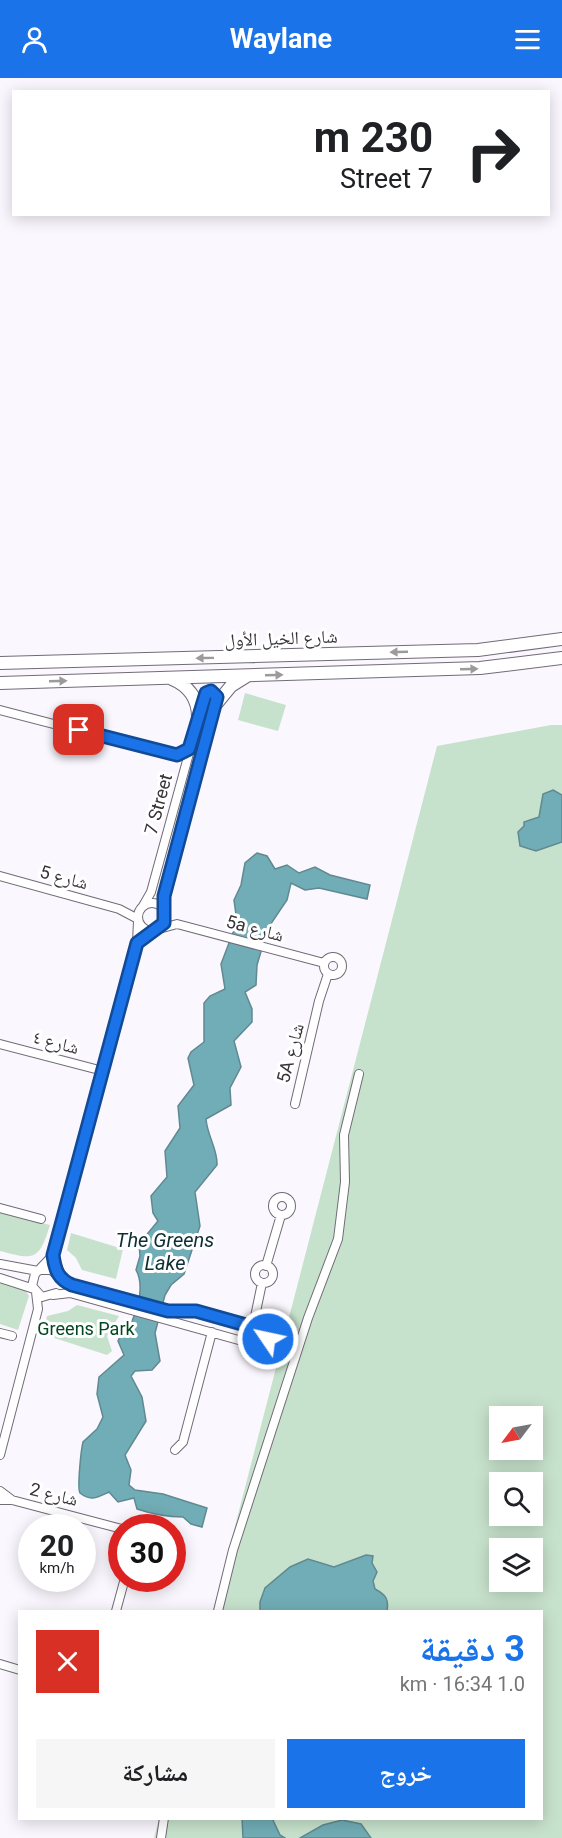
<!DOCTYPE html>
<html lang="ar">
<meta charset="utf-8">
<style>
body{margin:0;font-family:Roboto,"Noto Naskh Arabic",sans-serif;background:#f6f6f6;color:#202124;direction:rtl;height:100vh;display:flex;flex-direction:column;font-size:22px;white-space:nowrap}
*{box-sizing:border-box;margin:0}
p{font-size:20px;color:#757577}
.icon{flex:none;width:33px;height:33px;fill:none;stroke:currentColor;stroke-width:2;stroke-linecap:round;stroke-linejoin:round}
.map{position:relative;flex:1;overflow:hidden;direction:ltr}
.panel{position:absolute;left:18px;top:1532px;width:525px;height:210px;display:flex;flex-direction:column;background:#fff;border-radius:0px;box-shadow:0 3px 15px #0003;direction:rtl}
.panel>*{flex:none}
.top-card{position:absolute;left:12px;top:12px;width:538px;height:126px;border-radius:0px;box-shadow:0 3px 15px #0003;direction:rtl;background:#fff;color:#202124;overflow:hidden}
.needle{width:39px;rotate:238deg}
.fabs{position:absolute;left:489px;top:1328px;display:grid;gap:12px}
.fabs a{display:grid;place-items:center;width:54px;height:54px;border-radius:0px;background:#fff;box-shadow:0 3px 15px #0003;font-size:30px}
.speed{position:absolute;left:18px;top:1436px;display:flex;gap:12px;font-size:30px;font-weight:700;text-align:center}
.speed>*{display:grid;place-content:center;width:78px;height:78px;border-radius:50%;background:#fff;box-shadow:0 3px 15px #0003;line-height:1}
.speed small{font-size:15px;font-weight:400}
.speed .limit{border:9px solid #d22;background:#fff;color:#111}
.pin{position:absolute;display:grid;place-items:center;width:51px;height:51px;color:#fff;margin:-26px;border-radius:12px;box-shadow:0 3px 9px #0006}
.me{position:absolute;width:66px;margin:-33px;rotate:304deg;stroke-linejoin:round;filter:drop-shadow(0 0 4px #0008)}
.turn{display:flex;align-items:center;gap:21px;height:126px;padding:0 18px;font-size:27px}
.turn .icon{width:78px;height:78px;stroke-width:2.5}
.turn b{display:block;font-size:42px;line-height:51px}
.round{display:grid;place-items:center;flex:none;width:63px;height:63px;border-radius:0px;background:#f6f6f6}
.headline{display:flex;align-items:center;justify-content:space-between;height:102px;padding:0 18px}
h1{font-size:36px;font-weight:700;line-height:45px;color:#1a73e8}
.primary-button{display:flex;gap:12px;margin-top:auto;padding:12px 18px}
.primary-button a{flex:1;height:69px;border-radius:0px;background:#1a73e8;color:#fff;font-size:24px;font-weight:700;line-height:69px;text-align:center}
.primary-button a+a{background:#f6f6f6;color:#202124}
header{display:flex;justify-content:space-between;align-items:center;height:78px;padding:0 18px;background:#1a73e8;color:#fff;font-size:27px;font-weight:700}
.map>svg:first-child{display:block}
.green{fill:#c7e2cc;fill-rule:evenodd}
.water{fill:#71adb6;stroke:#608991;stroke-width:1.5}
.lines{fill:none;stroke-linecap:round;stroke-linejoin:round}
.minor-casing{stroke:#716b76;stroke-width:10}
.secondary-casing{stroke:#716b76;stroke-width:14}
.minor{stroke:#fff;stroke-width:8}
.secondary{stroke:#fff;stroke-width:12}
.oneway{fill:#9c9a9c}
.route-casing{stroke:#114b97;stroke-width:15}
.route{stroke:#1a73e8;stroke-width:10}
.labels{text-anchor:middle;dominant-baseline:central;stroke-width:6;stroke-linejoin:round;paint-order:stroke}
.street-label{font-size:18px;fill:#38353a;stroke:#fff}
.park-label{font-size:18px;fill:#01481f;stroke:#fff}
.water-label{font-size:20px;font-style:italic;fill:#0f2e33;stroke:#fff}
</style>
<header><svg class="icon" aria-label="menu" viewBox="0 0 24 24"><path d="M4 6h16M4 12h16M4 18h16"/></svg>Waylane<svg class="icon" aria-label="person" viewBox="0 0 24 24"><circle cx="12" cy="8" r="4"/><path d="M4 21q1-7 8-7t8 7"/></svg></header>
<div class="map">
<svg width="562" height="1760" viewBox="0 0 562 1760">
<rect width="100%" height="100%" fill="#fbf7fe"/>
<!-- green -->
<path class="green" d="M245,615L286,627L278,653L238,642Z
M551,647H562V1760H154L159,1740H542V1533H213L437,668ZM500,1338H532V1371H500ZM500,1404H532V1437H500ZM500,1470H532V1503H500Z
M0,1134L50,1147C39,1183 34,1182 0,1173Z
M71,1155L123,1171L116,1201L82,1192L76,1180L67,1172Z
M0,1205L25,1212L29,1218L18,1252L0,1246Z
M77,1227L119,1238L107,1258L112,1273L107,1277L42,1256L47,1238L68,1233Z"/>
<!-- water -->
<path class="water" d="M553,712L562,717V764L536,773L520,768L518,754L524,748V744L539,739L543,716Z
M257,775L267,778L275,791L287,787L299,795L315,789L330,797L370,807L367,821L319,810L305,812L291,805L287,822L268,850L257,887L256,907L245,914L252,931V944L234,963L241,989L230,1010L231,1027L206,1041C207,1057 218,1072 217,1087L195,1114L200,1148L184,1196L171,1207L165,1217L155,1255L160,1283L152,1292L135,1293L131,1298L142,1319L146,1343L125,1377L131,1392L129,1407L135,1412L163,1416L207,1430L202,1449L191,1446L183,1439C168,1439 152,1436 137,1431L134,1420L118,1424L109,1414C98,1419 91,1424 80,1415C77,1411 81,1372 83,1364L97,1351L103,1339L97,1316L99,1299L124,1277L118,1263C121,1255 129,1251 132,1243C139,1228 144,1206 136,1192L140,1178L139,1166L158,1143L153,1135L151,1118L167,1099L165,1073L180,1050L178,1028L194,1007L188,980L191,974L204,964V925L210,918L225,911L221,886L237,844L234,822L241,807L245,785Z
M366,1477L373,1478L372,1485L377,1494L373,1503L375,1511C386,1517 389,1521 387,1533H260V1524L265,1510L290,1489L308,1481L334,1489Z
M242,1740H272L280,1757L285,1760H243Z
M342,1742L361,1746L371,1760H300L323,1747Z"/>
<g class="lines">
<defs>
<path id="minor" d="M0,632L173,677L189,671
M0,798L119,831L138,841
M138 839a14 14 0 1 1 28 0a14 14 0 1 1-28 0Z
M143,828L151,814L205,617L211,613L215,616L217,625L164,818L163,831
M159,851L177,846L324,885
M324 888a9 9 0 1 1 18 0a9 9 0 1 1-18 0Z
M0,966L103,993
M295,1026L319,923L328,896
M273 1128a9 9 0 1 1 18 0a9 9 0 1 1-18 0Z
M0,1130L41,1141
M53,1177L35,1196L32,1208L42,1219L56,1215
M0,1186L38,1193
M255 1196a9 9 0 1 1 18 0a9 9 0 1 1-18 0Z
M266,1188L281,1137
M41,1192H51L59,1198
M57,1196L53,1177L137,865L138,843
M0,1200L34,1211
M53,1217L70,1215L260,1268L269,1261L267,1253L260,1250L197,1234L168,1233L72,1207L59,1199
M253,1248L262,1205
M0,1255L12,1258
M175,1372L183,1364L212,1254
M0,1377L38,1231L36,1214
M0,1413L12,1422
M0,1422H12L122,1451
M116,1533L125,1500
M218,1533L233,1472L308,1240L338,1161L345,1104L344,1057L359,996
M0,1586L20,1592
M161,1760L164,1740"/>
<path id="secondary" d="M0,585L478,572L562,561
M172,601C189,608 198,621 198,639
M0,605L480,590L562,580
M217,625L231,608L247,598"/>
</defs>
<!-- minor casing -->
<use href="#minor" class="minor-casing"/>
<!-- secondary casing -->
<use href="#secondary" class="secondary-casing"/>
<!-- minor -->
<use href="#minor" class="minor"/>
<!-- secondary -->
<use href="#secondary" class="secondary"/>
</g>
<!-- one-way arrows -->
<defs><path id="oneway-solid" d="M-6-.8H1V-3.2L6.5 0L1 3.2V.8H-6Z" transform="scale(1.5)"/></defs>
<g class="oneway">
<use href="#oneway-solid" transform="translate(399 574) rotate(178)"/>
<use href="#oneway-solid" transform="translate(205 580) rotate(179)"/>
<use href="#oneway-solid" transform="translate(469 591) rotate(-2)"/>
<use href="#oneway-solid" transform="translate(274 597) rotate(-2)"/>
<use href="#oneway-solid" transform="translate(58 603) rotate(-2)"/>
</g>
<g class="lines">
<defs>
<path id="route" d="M79,652L177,677L189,671L206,615L211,613L217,619L164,818V845L137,865L53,1177C55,1192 58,1201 72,1207L168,1233H196L267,1253L268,1261"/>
</defs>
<!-- route casing -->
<use href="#route" class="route-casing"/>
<!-- route -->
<use href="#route" class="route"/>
</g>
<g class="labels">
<!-- street labels -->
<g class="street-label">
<text transform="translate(281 560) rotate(-2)">شارع الخيل الأول</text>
<text transform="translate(158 726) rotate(-75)">7 Street</text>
<text transform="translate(64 799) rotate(15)">شارع 5</text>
<text transform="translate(255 850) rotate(15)">5a شارع</text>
<text transform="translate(56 964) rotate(15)">شارع ٤</text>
<text transform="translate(290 975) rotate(-75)">5A شارع</text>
<text transform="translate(54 1416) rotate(14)">شارع 2</text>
</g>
<!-- park labels -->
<g class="park-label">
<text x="86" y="1250">Greens Park</text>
</g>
<!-- water labels -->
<g class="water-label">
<text x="165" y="1162">The Greens<tspan x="165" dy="23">Lake</tspan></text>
</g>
</g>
</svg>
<div class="fabs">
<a><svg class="needle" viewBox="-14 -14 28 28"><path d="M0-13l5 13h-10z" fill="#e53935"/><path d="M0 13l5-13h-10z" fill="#757577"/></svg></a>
<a><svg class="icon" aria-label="search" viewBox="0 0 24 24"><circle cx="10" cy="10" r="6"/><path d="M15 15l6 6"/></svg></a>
<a><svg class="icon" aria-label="layers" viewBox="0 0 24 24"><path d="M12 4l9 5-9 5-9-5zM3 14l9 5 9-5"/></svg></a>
</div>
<div class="speed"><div>20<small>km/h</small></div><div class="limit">30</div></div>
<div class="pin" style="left:79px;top:652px;background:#d93025"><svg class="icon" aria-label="arrive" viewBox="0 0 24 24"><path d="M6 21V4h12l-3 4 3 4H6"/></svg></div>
<svg class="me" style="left:268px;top:1261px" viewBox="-20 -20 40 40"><circle r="17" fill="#1a73e8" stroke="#fff" stroke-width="3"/><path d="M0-11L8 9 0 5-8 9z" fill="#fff"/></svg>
<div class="top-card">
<div class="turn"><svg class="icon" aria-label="right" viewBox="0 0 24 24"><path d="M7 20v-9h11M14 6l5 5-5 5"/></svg><div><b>230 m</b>7 Street</div></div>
</div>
<section class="panel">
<div class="headline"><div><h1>3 دقيقة</h1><p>1.0 km · 16:34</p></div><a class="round" style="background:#d93025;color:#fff"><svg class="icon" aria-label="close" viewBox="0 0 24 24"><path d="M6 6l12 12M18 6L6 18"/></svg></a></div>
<div class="primary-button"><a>خروج</a><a>مشاركة</a></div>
</section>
</div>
